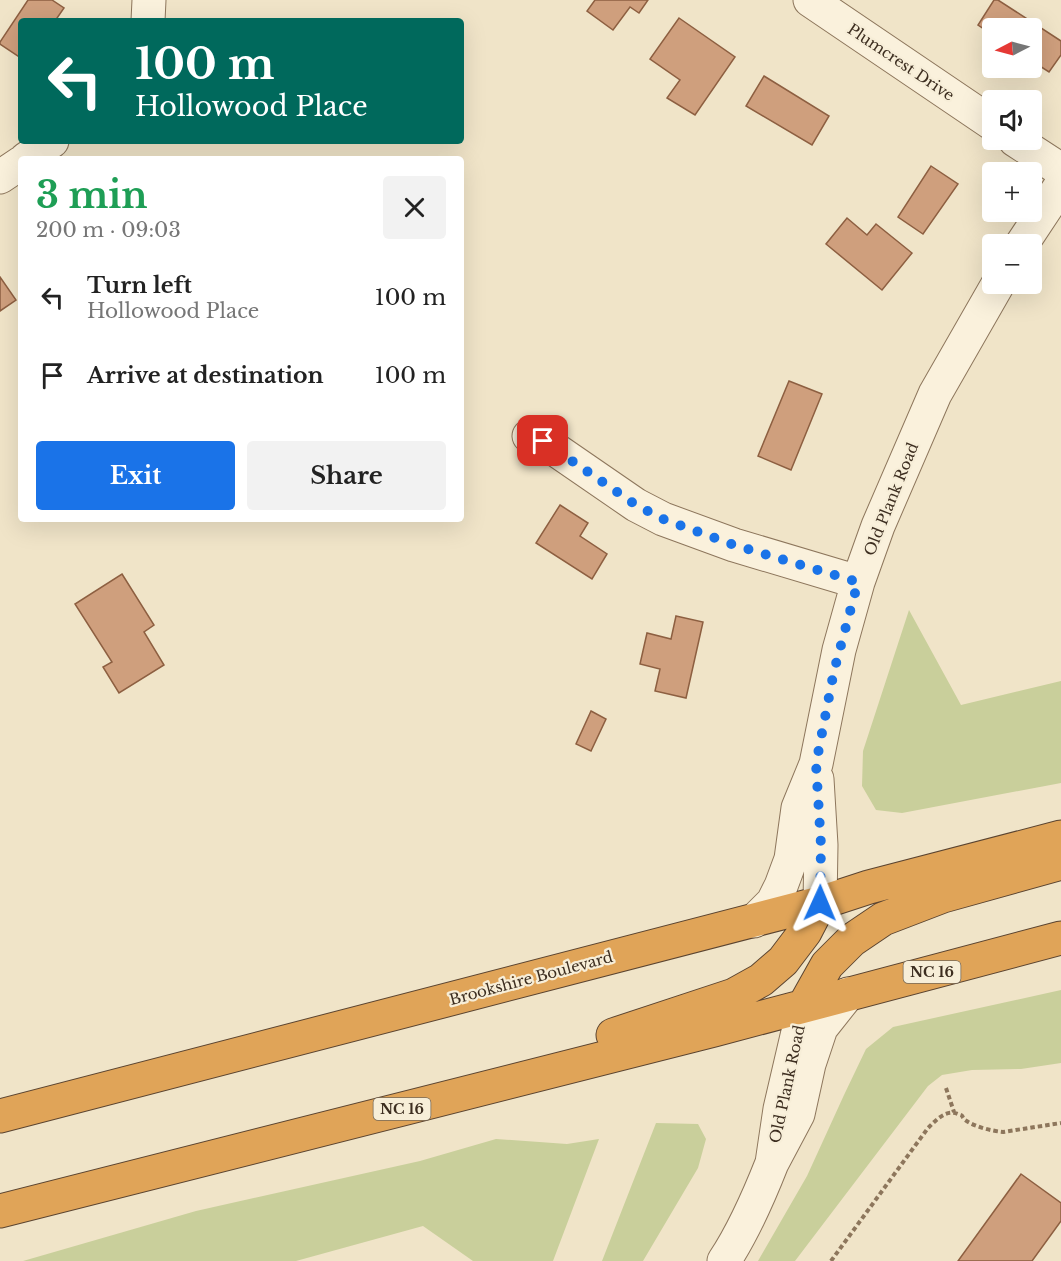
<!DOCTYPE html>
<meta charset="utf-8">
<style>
body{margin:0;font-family:"Libre Baskerville",serif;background:#f2f2f2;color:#222;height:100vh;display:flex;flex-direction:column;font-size:22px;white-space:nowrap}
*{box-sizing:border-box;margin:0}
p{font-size:20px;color:#767676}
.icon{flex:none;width:33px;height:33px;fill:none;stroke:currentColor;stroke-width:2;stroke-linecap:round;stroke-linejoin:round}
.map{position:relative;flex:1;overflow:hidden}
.panel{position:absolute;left:18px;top:156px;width:446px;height:366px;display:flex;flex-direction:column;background:#fff;border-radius:6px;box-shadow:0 6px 24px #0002}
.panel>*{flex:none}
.hud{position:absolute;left:18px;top:18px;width:446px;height:126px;border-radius:6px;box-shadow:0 6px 24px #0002;background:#00695c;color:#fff;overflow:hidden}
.needle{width:39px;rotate:264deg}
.fabs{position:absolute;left:982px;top:18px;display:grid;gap:12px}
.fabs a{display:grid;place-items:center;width:60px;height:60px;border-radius:6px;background:#fff;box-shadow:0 6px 24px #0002;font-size:30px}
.pin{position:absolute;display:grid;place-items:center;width:51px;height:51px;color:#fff;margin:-26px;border-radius:12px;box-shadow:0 3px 9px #0006}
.me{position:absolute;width:66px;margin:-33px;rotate:1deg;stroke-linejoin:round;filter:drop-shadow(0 0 4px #0008)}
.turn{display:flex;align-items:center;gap:21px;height:126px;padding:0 18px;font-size:27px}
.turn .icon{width:78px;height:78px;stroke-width:2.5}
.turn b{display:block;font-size:42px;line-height:51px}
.round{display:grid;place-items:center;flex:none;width:63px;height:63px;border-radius:6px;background:#f2f2f2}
.summary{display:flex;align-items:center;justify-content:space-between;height:102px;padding:0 18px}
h1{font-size:36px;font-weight:700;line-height:45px;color:#1e9e55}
.primary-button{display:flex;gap:12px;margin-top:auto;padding:12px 18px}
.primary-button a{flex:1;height:69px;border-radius:6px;background:#1a73e8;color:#fff;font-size:24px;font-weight:700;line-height:69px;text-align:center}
.primary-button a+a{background:#f2f2f2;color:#222}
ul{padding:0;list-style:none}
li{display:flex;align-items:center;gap:18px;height:78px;padding:0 18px}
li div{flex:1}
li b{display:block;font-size:22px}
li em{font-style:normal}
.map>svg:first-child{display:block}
.green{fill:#c9cf9b}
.building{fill:#cf9f7d;stroke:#8d5f41;stroke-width:1.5}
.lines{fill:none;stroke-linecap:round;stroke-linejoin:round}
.minor-casing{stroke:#8d765c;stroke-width:35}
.highway-casing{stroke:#5b4430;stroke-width:35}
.path{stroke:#8d765c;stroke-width:4;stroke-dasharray:4.5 3;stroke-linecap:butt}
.minor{stroke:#faf1dc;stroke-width:33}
.highway{stroke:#e0a458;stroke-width:33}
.route{stroke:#1a73e8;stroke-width:10;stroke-dasharray:0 18}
.labels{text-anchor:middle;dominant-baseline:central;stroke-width:4.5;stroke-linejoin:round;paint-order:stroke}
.shield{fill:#f7eed8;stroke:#756857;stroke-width:1.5}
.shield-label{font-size:14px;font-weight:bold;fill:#3d2e20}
.street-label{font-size:15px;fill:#3d2e20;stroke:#f7eed8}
</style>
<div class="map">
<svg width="1061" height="1261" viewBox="0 0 1061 1261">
<rect width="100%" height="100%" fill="#f0e4c8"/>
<!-- green -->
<path class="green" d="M909,610L961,705L1061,681V783L902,813L876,810L862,786L863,751Z
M1061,990V1063L1021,1069L972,1070L942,1075L928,1086L795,1261H758L807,1176L844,1095L866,1049L893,1027Z
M656,1123L698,1124L706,1139L698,1168L643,1261H602Z
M496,1139L567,1144L599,1139L553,1261H473L423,1226L296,1261H23L196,1211L420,1161Z"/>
<!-- building -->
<path class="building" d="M28,0H52L64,8L55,21H21V58L0,44V42Z
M595,0H648L639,13L630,7L613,30L587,11Z
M994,0H998L1061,41V55L1049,72L1032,61V28H993V35L978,25Z
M679,18L735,57L695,115L667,98L680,80L650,59Z
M764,76L829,116L812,145L746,106Z
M931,166L958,184L923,234L898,217Z
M847,218L867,235L876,224L912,253L882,290L826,244Z
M0,277L16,300L0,311Z
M789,381L822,394L791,470L758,456Z
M560,505L588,523L580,536L607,554L592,579L536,543Z
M122,574L154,625L144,632L164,665L119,693L103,667L112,662L75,604Z
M676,616L703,622L686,698L655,691L660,669L640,664L647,633L671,639Z
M591,711L606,719L591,751L576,744Z
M1021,1174L1061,1203V1221L1032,1261H958Z"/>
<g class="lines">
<defs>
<path id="minor" d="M810,0L993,124
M148,21L149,0
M1015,140L1061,170
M26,159L52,141
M0,177L21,163
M1022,244L1061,185
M529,436L543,441L636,505L663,519L734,545L858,582
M817,779L821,845L820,903
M754,921L773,902L781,886L791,859L798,808L816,764L839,650L858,582L878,526L935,394L998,284
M804,1006L780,1109L772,1163L798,1114L809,1064L821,1028L848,994
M724,1261C744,1231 759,1196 772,1163"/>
<path id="highway" d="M804,1006L827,965L852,940L883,919L943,896L1061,863
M613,1035L734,995L761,980L783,961L805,932L820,903
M0,1116L820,903L869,887L1061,837
M0,1211L714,1030L1061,938"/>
</defs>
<!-- minor casing -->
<use href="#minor" class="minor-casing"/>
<!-- highway casing -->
<use href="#highway" class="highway-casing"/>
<!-- path -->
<path class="path" d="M946,1088L954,1112
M831,1261L928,1128C936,1120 946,1109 958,1114C965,1116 960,1115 965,1120C975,1127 992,1131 1003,1132L1061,1123"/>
<!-- minor -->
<use href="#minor" class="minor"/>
<!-- highway -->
<use href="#highway" class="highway"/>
</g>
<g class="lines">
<!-- route -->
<path class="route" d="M543,441L636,505L663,519L734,545L858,582L834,671L816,764L821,845L820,903"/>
</g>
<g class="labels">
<!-- shield labels -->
<g class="shield">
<rect x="903.5" y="961" width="57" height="22" rx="4.5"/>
<rect x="373.5" y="1098" width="57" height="22" rx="4.5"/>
</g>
<g class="shield-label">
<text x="932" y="972">NC 16</text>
<text x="402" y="1109">NC 16</text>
</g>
<!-- street labels -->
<g class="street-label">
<text transform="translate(901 62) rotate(34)">Plumcrest Drive</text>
<text transform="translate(891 499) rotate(-68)">Old Plank Road</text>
<text transform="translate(531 978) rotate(-15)">Brookshire Boulevard</text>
<text transform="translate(787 1084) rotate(-78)">Old Plank Road</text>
</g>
</g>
</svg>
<div class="fabs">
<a><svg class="needle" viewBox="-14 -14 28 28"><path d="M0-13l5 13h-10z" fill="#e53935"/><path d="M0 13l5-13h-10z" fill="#767676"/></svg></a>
<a><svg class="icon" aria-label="sound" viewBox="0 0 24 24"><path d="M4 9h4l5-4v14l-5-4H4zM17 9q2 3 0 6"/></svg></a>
<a>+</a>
<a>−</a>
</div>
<div class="pin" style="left:543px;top:441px;background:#d93025"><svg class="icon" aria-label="arrive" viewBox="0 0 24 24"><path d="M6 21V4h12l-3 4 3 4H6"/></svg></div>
<svg class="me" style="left:820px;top:903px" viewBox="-20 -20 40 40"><path d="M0-17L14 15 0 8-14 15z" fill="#1a73e8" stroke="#fff" stroke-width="4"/></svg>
<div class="hud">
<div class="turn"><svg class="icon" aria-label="left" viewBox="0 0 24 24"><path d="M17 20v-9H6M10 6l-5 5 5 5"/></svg><div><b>100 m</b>Hollowood Place</div></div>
</div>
<section class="panel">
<div class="summary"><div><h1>3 min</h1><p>200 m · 09:03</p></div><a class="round"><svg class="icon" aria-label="close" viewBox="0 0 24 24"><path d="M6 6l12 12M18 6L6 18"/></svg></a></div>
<ul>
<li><svg class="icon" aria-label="left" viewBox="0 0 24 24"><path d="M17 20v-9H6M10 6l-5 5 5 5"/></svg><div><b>Turn left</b><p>Hollowood Place</p></div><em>100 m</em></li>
<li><svg class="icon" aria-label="arrive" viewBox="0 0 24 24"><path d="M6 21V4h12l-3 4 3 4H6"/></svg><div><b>Arrive at destination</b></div><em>100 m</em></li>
</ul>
<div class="primary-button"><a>Exit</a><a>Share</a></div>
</section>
</div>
